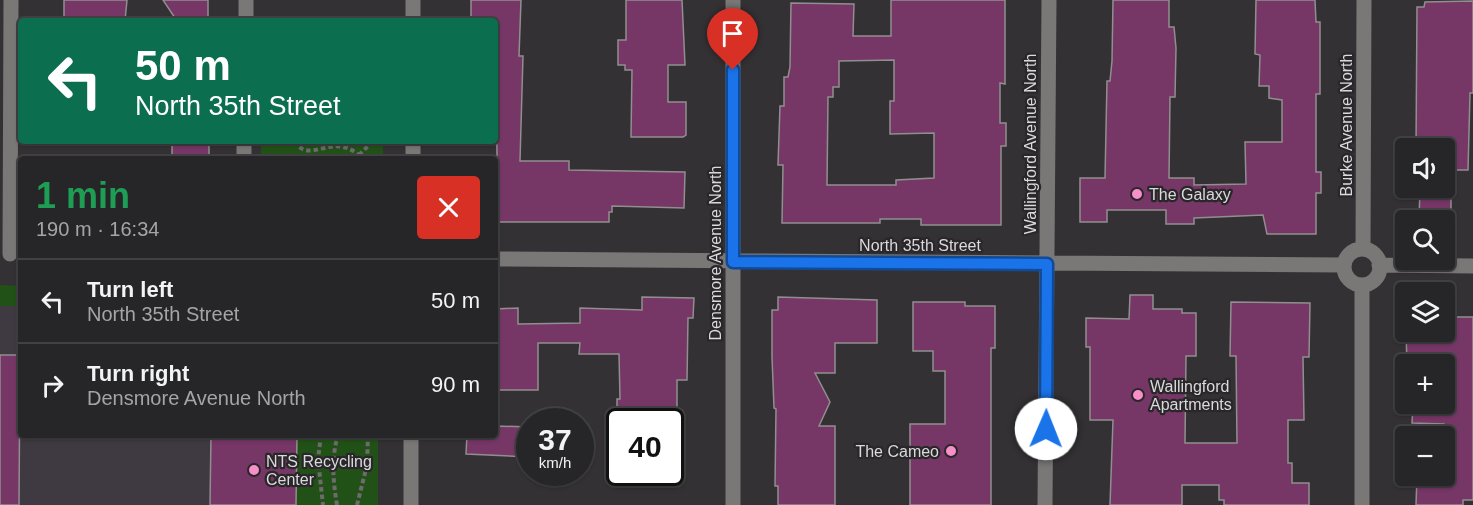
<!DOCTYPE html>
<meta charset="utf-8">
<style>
body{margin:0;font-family:Arial,sans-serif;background:#323133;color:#f1f3f6;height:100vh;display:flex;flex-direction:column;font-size:22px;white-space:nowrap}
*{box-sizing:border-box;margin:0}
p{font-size:20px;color:#a4a5a7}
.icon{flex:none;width:33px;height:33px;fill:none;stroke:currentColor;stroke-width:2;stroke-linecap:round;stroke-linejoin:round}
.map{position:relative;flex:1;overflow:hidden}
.details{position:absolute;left:18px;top:156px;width:480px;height:282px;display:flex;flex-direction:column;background:#262527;border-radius:6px;box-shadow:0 2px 4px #0004,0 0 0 2px #424244}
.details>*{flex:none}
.guide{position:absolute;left:18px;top:18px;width:480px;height:126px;border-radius:6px;box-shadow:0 2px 4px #0004,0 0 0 2px #424244;background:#0b6e4f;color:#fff;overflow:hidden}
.tools{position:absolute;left:1395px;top:138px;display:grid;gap:12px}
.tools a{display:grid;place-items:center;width:60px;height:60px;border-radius:6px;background:#262527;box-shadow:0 2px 4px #0004,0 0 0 2px #424244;font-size:30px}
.speed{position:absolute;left:516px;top:408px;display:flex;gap:12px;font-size:30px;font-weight:700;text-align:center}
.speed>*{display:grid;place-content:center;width:78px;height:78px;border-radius:50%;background:#262527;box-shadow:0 2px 4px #0004,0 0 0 2px #424244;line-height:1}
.speed small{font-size:15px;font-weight:400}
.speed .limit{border:3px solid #111;border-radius:9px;background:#fff;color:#111}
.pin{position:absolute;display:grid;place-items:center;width:51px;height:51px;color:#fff;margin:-62px -26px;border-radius:50% 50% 50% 0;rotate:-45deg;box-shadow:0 0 6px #0007}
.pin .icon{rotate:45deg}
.me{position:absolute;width:66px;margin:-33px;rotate:1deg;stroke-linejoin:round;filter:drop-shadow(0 0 4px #0008)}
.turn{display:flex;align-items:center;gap:21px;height:126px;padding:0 18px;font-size:27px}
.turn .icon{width:78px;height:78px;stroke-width:2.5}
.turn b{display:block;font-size:42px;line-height:51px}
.round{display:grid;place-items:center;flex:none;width:63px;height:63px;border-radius:6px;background:#323133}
.head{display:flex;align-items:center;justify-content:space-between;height:102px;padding:0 18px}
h1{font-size:36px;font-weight:700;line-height:45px;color:#1e9e55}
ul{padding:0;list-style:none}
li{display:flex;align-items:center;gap:18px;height:84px;padding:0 18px;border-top:2px solid #424244}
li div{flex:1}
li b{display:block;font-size:22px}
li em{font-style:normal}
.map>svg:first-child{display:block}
.built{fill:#3f3a41}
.green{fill:#225117}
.building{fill:#763666;stroke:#918e90;stroke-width:1.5;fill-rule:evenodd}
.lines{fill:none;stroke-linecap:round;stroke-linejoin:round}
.path{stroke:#6d6b6e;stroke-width:4;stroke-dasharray:4.5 3;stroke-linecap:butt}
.minor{stroke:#797877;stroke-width:15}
.route-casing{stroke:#114b97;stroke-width:15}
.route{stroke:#1a73e8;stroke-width:10}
.poi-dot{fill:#f98fc8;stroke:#29272a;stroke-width:2}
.labels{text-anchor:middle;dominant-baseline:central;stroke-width:4.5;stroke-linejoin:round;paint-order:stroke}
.street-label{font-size:16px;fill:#dad9db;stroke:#29272a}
.poi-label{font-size:16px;fill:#dad9db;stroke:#29272a;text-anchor:start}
</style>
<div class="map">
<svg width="1473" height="505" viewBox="0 0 1473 505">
<rect width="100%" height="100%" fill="#333134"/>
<!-- built -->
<path class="built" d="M0,306H21V435H297L296,505H0Z"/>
<!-- green -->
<path class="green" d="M261,141H383V159H261Z
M0,285L21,286V306H0Z
M297,435H378V505H296Z"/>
<!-- building -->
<path class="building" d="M64,0H127L125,21H64Z
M163,0H208V21H177Z
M471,0H521L519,56H523L520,161H569V170L685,172L684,208L612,206V212H609V222H498L495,21H471Z
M626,0H682L685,65H668V102H686V135L683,137H631L632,70H625V65H618V40H626Z
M891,0H1005V84L1000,83V123H1006V146H1001V225H921V219H880V223H782L783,165H778L780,106H784V77H788L790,67L791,3L854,4L853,36H891ZM894,60V101H890V134L934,133V178L896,180V185H827L828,97H833V87H839V61Z
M1113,0H1169V27H1174L1176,48L1175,97H1170L1169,178H1194V185L1246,184L1245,142H1282V100L1269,98V86H1259L1260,55L1255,54L1256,0H1315L1316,22H1320V94H1316V172H1321V193H1316V234H1267L1263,215L1194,218V224H1166V210H1107V222H1080V178H1105L1107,81H1110L1112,61Z
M1473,1V93H1470L1468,170H1444V148H1416L1417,7H1424L1425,2Z
M172,141H209V159H172Z
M1420,188H1451V220H1419Z
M1130,295H1153V309H1182V313H1196V356H1186L1185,443H1237L1236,356H1230L1231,302L1310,303L1309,357H1303L1304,420H1288V463H1292V483H1309V505H1224V500H1219V485H1182V505H1110L1113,420H1090V347H1086V318L1129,319Z
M642,297L694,298L693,318H688L687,380H677V419H617V399H620L619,354H579L580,343H538V390H495V309L518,308V324L580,323V308L642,310Z
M778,297L877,300V343H835V373H815L830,402L819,426H835V505H778V486H775L776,409L774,408L772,357V310H778Z
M913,302H965V306H995V348H991V505H910V424H945V371H933V351H913Z
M1448,317H1473V500H1463V505H1416L1417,476H1444V424L1412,423L1413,404L1453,401L1454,364H1407L1406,332H1448Z
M0,355H20L19,505H0Z
M495,426L530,427V457L466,454L467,435H495Z
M211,435H297L296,505H210Z"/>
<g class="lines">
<!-- path -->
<path class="path" d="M295,141C309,167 334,128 363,159
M359,155L373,141
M321,435L318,459L323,505
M337,505C333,481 331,458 338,435
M357,505L367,465L368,435"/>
<!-- minor -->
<path class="minor" d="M246,21V0
M413,21V0
M244,159V141
M413,159V141
M1363,249L1364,0
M1344 267a18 18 0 1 1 36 0a18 18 0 1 1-36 0Z
M10,254L11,0
M495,259L1344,265
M1379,265L1473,266
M411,505V435
M733,505V0
M1045,505L1049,0
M1362,505V285"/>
</g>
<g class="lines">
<defs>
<path id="route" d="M733,70V262L1047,264L1046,429"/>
</defs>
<!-- route casing -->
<use href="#route" class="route-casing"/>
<!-- route -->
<use href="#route" class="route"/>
</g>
<!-- markers -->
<g class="poi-dot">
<circle cx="1137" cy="194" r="6"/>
<circle cx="1138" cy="395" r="6"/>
<circle cx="951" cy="451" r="6"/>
<circle cx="254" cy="470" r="6"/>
</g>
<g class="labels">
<!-- street labels -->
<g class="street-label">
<text transform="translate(1346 125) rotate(-90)">Burke Avenue North</text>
<text transform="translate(1030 144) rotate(-90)">Wallingford Avenue North</text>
<text x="920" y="245">North 35th Street</text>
<text transform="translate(715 253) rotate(-90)">Densmore Avenue North</text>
</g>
<!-- poi labels -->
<g class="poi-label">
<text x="1149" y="194">The Galaxy</text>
<text x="1150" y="386">Wallingford<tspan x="1150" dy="18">Apartments</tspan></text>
<text x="939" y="451" text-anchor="end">The Cameo</text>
<text x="266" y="461">NTS Recycling<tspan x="266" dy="18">Center</tspan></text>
</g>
</g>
</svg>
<div class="tools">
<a><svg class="icon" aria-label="sound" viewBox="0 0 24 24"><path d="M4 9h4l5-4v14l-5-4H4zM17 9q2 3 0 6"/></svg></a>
<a><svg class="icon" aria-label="search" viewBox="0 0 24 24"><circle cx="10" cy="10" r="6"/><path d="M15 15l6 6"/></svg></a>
<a><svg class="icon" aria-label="layers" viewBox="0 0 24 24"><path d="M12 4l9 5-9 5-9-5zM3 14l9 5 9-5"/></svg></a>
<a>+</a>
<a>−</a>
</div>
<div class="speed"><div>37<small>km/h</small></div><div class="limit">40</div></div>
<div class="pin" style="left:733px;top:70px;background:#d93025"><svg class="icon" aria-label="arrive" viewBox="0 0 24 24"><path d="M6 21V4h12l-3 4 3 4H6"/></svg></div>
<svg class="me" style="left:1046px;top:429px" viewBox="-20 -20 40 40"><circle r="19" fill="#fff"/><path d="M0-13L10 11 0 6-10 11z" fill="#1a73e8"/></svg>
<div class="guide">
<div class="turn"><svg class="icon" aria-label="left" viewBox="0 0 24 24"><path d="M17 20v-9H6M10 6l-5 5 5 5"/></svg><div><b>50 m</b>North 35th Street</div></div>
</div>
<section class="details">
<div class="head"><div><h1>1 min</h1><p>190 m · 16:34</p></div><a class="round" style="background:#d93025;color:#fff"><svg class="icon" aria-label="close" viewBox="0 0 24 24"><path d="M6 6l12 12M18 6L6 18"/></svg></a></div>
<ul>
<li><svg class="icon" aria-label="left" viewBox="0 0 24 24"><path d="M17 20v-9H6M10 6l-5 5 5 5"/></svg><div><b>Turn left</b><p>North 35th Street</p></div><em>50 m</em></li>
<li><svg class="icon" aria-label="right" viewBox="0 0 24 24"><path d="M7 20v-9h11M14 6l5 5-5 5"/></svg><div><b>Turn right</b><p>Densmore Avenue North</p></div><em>90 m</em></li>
</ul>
</section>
</div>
